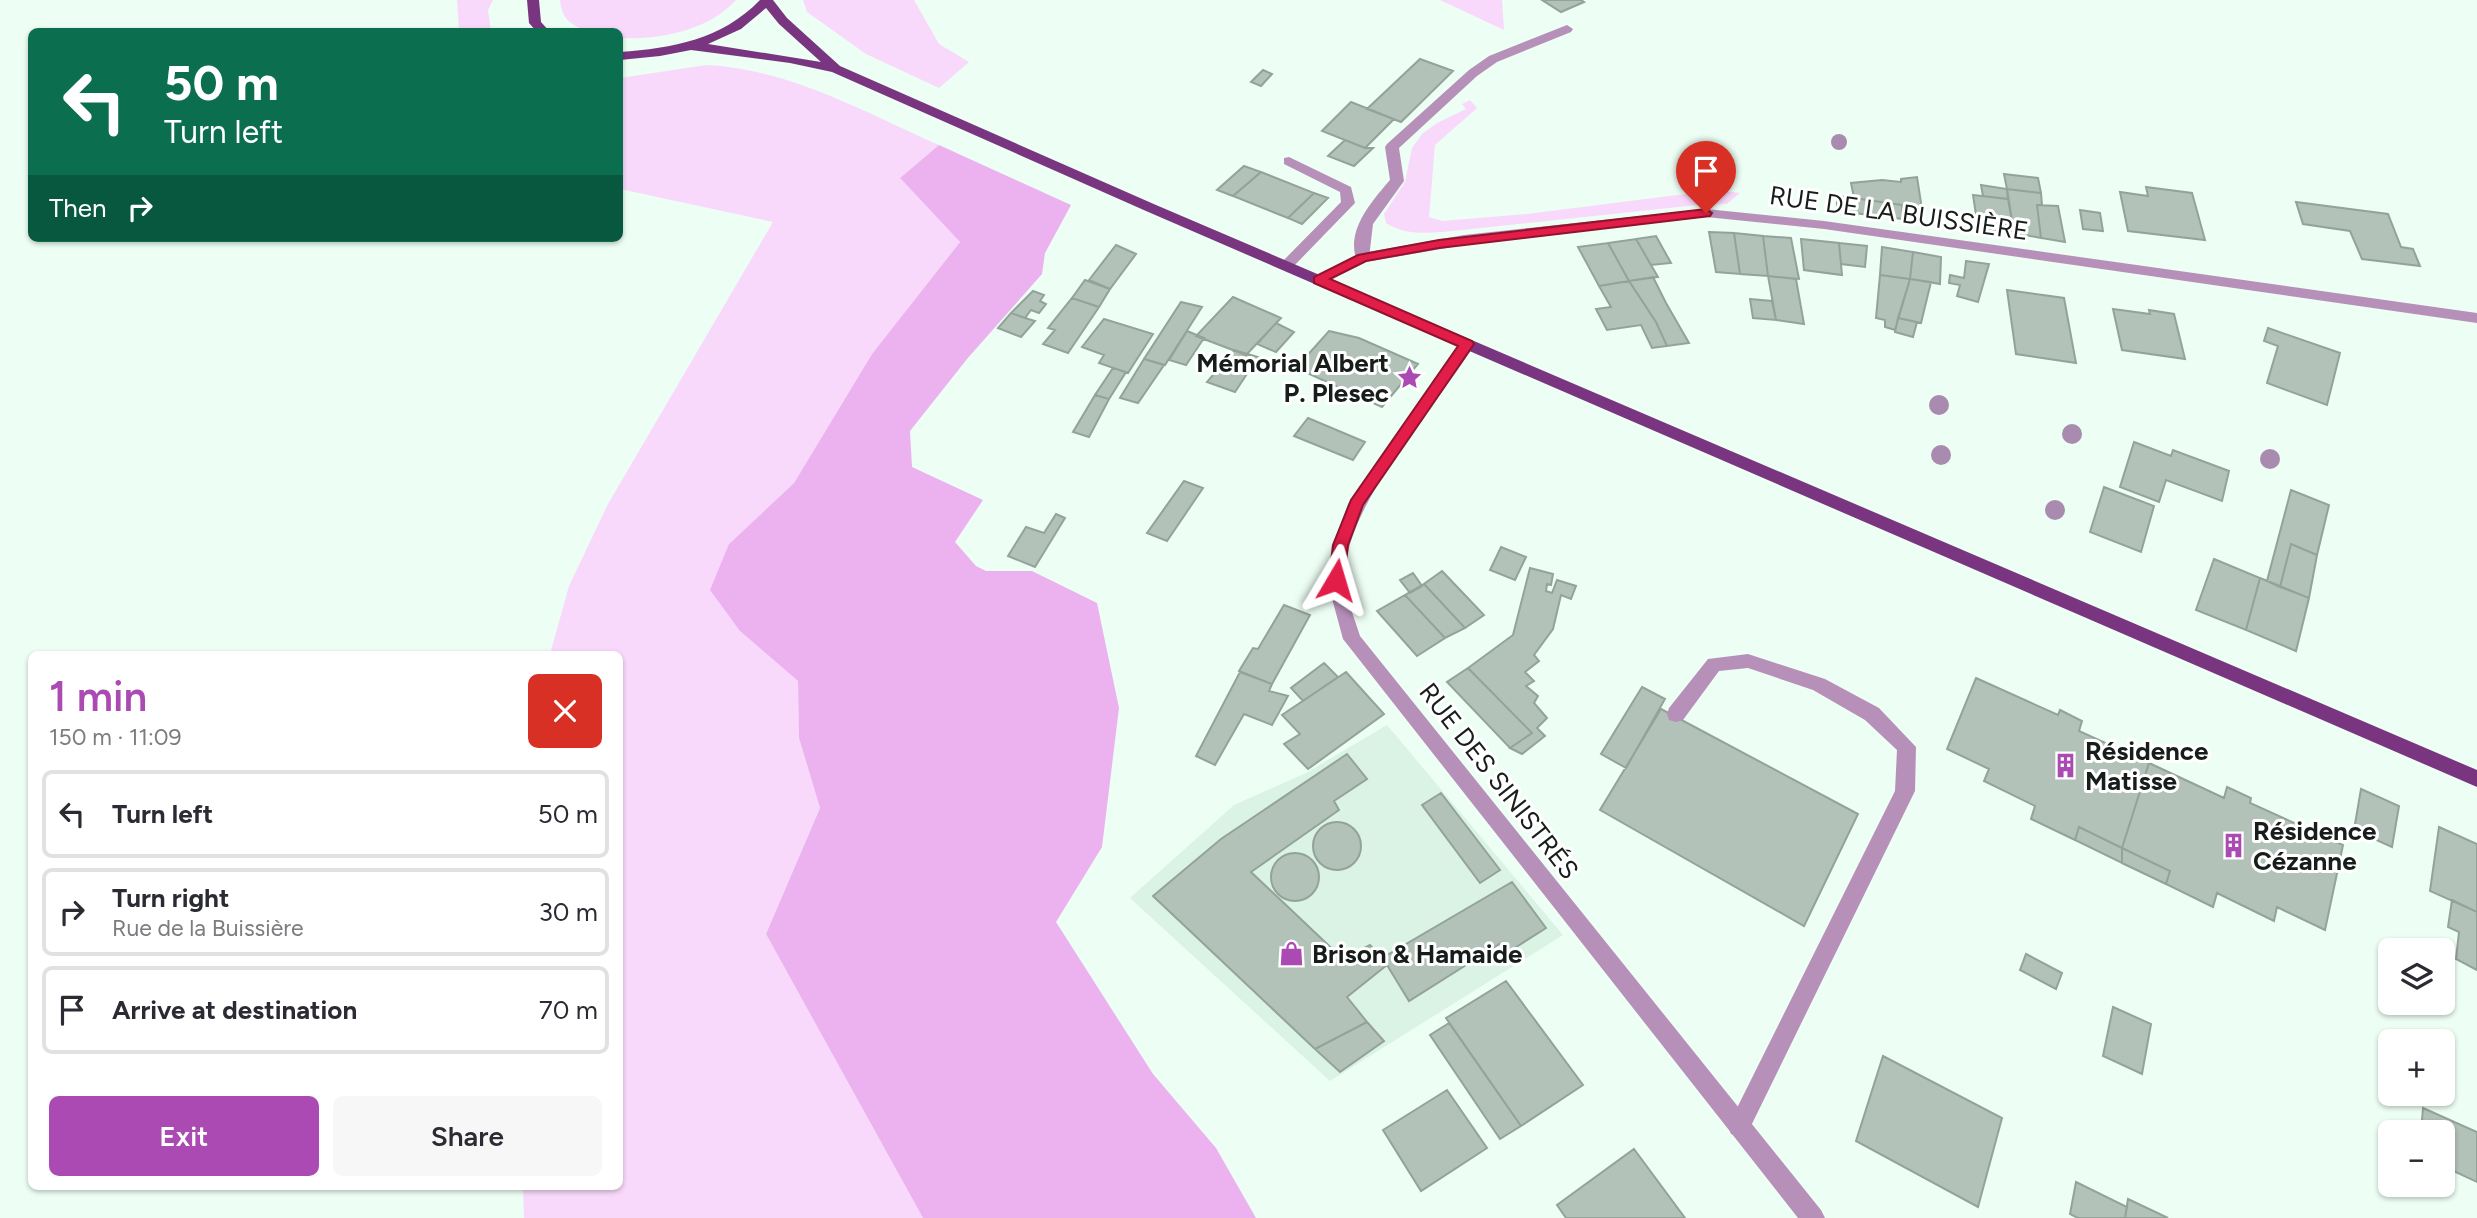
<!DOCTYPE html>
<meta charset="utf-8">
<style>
body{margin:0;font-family:Figtree,sans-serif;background:#f7f7f7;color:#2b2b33;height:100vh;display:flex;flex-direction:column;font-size:26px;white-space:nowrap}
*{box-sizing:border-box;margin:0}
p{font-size:23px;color:#7c7c81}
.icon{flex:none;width:38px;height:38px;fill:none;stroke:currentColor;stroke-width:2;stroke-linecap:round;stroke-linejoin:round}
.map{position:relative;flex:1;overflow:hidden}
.panel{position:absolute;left:28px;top:651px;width:595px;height:539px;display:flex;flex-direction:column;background:#fff;border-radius:10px;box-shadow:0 2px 5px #0004}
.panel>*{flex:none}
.banner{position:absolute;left:28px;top:28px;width:595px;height:214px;border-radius:10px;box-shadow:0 2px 5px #0004;background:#0b6e4f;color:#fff;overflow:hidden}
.tools{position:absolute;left:2378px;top:938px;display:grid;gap:14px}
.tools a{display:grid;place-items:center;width:77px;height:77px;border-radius:10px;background:#fff;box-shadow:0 2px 5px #0004;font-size:35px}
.pin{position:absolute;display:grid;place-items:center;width:60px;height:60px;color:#fff;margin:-72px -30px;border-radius:50% 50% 50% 0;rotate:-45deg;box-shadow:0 0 7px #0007}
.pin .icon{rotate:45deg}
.me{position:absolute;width:77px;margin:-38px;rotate:7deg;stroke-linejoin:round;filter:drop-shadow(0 0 5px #0008)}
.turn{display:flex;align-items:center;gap:24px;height:147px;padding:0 21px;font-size:32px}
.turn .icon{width:91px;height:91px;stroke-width:2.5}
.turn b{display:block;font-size:49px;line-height:60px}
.then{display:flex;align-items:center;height:66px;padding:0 21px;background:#0003;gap:14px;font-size:26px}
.round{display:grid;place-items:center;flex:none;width:74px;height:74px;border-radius:10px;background:#f7f7f7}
.head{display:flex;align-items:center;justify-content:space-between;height:119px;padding:0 21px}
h1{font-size:42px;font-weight:600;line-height:52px;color:#aa4ab2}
.cta{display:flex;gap:14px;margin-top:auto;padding:14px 21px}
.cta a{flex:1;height:80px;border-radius:10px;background:#aa4ab2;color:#fff;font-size:28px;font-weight:600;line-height:80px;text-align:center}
.cta a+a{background:#f7f7f7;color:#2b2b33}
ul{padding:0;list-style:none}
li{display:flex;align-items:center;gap:21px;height:88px;margin:0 14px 10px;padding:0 7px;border:4px solid #e1e1e2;border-radius:10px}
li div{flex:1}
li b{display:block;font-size:26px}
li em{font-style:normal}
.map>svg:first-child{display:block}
.built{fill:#daf3e4}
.green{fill:#f9d9fb}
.forest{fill:#ebb2ef}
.building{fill:#b2c2b8;stroke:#93a399;stroke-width:2}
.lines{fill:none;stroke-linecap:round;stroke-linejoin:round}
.service{fill:#b790b9;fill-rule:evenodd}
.minor{fill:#b790b9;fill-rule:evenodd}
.primary{fill:#7a3580;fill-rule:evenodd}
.tree{fill:#a88bae}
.route{fill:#e11d48;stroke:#92132f;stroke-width:2}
.labels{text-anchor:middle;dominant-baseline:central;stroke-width:6;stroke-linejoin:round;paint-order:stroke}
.street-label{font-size:26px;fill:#171d1a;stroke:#fff}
.poi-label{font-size:26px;font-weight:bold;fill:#171d1a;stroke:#fff;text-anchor:start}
</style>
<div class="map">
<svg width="2477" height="1218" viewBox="0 0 2477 1218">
<rect width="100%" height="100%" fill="#edfef4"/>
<!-- built -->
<path class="built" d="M1387,725L1563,935L1330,1081L1130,898L1234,805L1306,773Z"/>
<!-- green -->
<path class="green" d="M457,0H493L488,10L491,31H459Z
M560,0H736C708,31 659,40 620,38V32C595,32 562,33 560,0Z
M803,0H914L939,44L969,62L939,88L866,54L807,12Z
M1440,0H1502L1504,30Z
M706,65C790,69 864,112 939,145L900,178L960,242L872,354L794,483L729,544L740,631L798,681L799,738L820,808L766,934L923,1218H524L523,1187L620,1186V654H550L569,586L608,504L773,222L620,189V78Z
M1470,100L1477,108L1435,145L1429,217L1442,221L1527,214L1717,190L1740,193L1727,204L1697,205L1443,232C1422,233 1405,235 1386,223L1384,214L1405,182L1412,148L1422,134L1437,123L1466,109L1462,104Z"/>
<!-- forest -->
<path class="forest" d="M939,145L1071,205L1045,253L1042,274L967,359L910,431L912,467L983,500L955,542L976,566L986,571H1032L1097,603L1119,708L1102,847L1056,922L1153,1074L1216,1148L1256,1218H923L766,934L820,808L799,738L798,681L740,631L710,590L729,544L794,483L872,354L960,242L900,178Z"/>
<!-- building -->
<path class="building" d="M1542,0H1581L1584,2L1561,12Z
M1420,59L1453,71L1401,122L1367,109Z
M1263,70L1272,74L1261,86L1251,82Z
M1351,102L1394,119L1365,148L1322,131Z
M1345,140L1365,148H1373L1354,166L1328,156Z
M1244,166L1261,172L1233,196L1217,190Z
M1261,172L1314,193L1288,218L1233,196Z
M2004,174L2038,178L2041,193L2007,189Z
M1917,177L1924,222L1903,219L1902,205L1854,198L1851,183L1882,180L1901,182V179Z
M1981,185L2007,189L2008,199L1983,196Z
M2146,187L2192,193L2205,240L2128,231L2120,192L2148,196Z
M2007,189L2041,193L2042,205H2037L2041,238L2014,233Z
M1314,193L1328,198L1302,224L1288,218Z
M1973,195L2008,199L2014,233L1978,228Z
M1837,196L1854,198V213L1837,210Z
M1854,198L1902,205L1903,219L1854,213Z
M2296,202L2388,214L2401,247L2413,249L2420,266L2362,259L2350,231L2303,224Z
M2037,205L2058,206L2065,242L2041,238Z
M2080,210L2100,213L2103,231L2083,229Z
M1709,232L1734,233L1740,274L1716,272Z
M1734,233L1763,236L1768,276L1740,274Z
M1656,236L1671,263L1651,265L1636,239Z
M1763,236L1791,238L1799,279L1768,276Z
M1636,239L1651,265L1658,277L1629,281L1608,243Z
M1801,239L1839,243L1842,275L1804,270Z
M1608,243L1629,281L1599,286L1578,247Z
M1839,243L1867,246L1865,267L1841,264Z
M1116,245L1136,254L1110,289L1089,280Z
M1882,247L1913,252L1910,279L1880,275Z
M1913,252L1941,257L1940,284L1910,279Z
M1966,261L1989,264L1978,302L1957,296L1960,285L1949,283L1950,275L1964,278Z
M1880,275L1910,279L1895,330L1885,327V320L1876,318Z
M1768,276L1796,279L1804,324L1776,320Z
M1653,277L1666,303L1689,343L1667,346L1656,322L1629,281Z
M1910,279L1931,282L1921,323L1898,318Z
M1085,280L1110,289L1099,307L1072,298Z
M1629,281L1656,322L1667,346L1652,348L1641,325L1607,330L1596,309L1611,307L1599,286Z
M2007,290L2064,298L2076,363L2016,354Z
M1033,291L1044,295L1040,301L1046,304L1039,313L1031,310L1025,318L1011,313Z
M1233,297L1281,318L1246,355L1196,336Z
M1072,298L1099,307L1068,353L1043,344L1055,330L1048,328Z
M1750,299L1772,301L1776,320L1753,318Z
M1181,302L1202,307L1165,365L1144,359Z
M2113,309L2150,314L2149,310L2174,314L2185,359L2122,350Z
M1011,313L1025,318L1035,321L1021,337L998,328Z
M1898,318L1917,322L1913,337L1895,332Z
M1104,319L1153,334L1128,373L1099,363L1104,355L1082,347Z
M1276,323L1294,332L1276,352L1257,344Z
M2268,328L2340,353L2327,405L2267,383L2278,346L2264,341Z
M1187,331L1204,338L1186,365L1169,360Z
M1329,331L1359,338L1418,364L1382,407L1296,368Z
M1234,350L1258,357L1235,392L1207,382Z
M1144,359L1164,365L1138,403L1120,398Z
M1113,368L1126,372L1109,399L1095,395Z
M1095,395L1109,399L1089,437L1073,432Z
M1308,418L1365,442L1353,460L1294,436Z
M2134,442L2171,456L2173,450L2229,471L2222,501L2166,480L2159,502L2120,487Z
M1184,481L1203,488L1167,541L1147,533Z
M2104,487L2154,506L2141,552L2090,532Z
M2291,490L2329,505L2317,555L2291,544L2280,587L2267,581Z
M1056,514L1065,518L1035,567L1008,556L1026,527L1044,533Z
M2291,544L2317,555L2309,598L2280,587Z
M1501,547L1526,557L1515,580L1490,570Z
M2214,559L2260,578L2246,630L2196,610Z
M1530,568L1553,574L1551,585L1547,584L1546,591L1552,593L1557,580L1576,586L1571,599L1561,595L1553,629L1534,655L1539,661L1525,672L1534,681L1526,686L1538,696L1534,703L1547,718L1537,728L1545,736L1522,754L1510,748L1532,733L1468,668L1513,635Z
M1442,571L1484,615L1465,628L1424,584Z
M1413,573L1422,586L1410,593L1400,580Z
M2260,578L2309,598L2296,651L2246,630Z
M1424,584L1465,628L1445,638L1405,595Z
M1405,595L1445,638L1417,656L1377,611Z
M1284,605L1310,615L1272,684L1239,671L1253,648L1258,649Z
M1324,663L1338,677L1303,701L1291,688Z
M1468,668L1532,733L1510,748L1447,682Z
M1240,672L1272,684L1269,691L1288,696L1272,725L1244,714L1215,765L1196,756Z
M1346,672L1384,714L1308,769L1284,744L1300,734L1282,715Z
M1976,678L2058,715L2060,710L2082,721L2079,731L2149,763L2122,848L2079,827L2075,840L2031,819L2035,806L1984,781L1989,769L1947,749Z
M1642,687L1665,699L1626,768L1601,754Z
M1661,709L1858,814L1804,926L1600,810Z
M1347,754L1367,779L1334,801L1339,810L1251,872L1343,959L1370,945L1382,958L1512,882L1546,928L1510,951L1501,943L1409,1001L1387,965L1347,997L1367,1022L1315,1049L1153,896L1221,839Z
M2149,763L2224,798L2227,787L2251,798L2250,803L2343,845L2325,930L2277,907L2274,921L2217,893L2213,907L2166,884L2170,871L2122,848Z
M2361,789L2399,806L2392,847L2354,830Z
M1441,793L1500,870L1480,883L1422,805Z
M1313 846a24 24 0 1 1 48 0a24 24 0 1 1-48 0Z
M2079,827L2122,848V863L2075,840Z
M2439,827L2477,844V912L2430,891Z
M2122,848L2170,871L2166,884L2122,863Z
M1271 877a24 24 0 1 1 48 0a24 24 0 1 1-48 0Z
M2452,900L2477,912V970L2456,959L2459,932L2448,927Z
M2026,954L2062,973L2056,989L2020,970Z
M1506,981L1583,1085L1521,1126L1446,1018Z
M2113,1007L2151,1024L2142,1074L2103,1056Z
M1367,1022L1384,1041L1340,1072L1315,1049Z
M1449,1023L1521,1126L1500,1139L1430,1035Z
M1883,1056L2002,1118L1978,1207L1856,1141Z
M1447,1090L1487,1148L1421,1191L1383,1130Z
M2423,1108L2477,1132V1182L2443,1166V1132H2421Z
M1634,1149L1685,1218H1566L1557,1205Z
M2076,1182L2127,1207L2125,1218H2078L2070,1214Z
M2128,1199L2168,1218H2125Z"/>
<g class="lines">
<!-- service -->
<path class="service" d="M1567,25L1573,29L1571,32L1497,62L1477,76L1399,148L1404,181L1373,224L1369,258L1362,263L1357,261C1345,231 1372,201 1390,180L1385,147L1387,144L1469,70L1489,56Z
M1289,157L1351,187L1355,203L1291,269H1281V263L1341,202L1340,192L1284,164V158Z
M1748,654L1825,679L1879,708L1916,747L1915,791L1747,1134L1739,1137L1731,1134L1728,1126L1895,791L1897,750L1865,720L1813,690L1748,668L1719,671L1683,720L1676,722L1669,720L1667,714L1669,708L1708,659Z"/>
<!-- minor -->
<path class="minor" d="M1706,209L1824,221L2477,313V323L1824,229L1706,217L1464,245L1366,262L1319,285L1312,280L1362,253L1464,235Z
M1467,339L1475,344C1437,405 1342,508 1345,579C1345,597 1355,619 1360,636L1821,1210L1825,1218H1798L1343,639L1327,580L1333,545L1348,504L1462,340Z"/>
<!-- primary -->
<path class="primary" d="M527,0H539L541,22L550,32H537L529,23Z
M760,0H773L787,18L840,66L1156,205L2477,770V787L1146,211L832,72L790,63L691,50L660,56L620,60V52C673,48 721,40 760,0ZM766,8L779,24L821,62L708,44L741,29Z"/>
</g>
<!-- trees -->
<g class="tree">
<circle cx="1839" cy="142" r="8"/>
<circle cx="1939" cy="405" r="10"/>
<circle cx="2072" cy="434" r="10"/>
<circle cx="1941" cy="455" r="10"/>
<circle cx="2270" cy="459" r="10"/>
<circle cx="2055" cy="510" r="10"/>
</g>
<!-- route -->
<path class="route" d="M1706,209L1712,213L1710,216L1439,248L1366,261L1330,279L1472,341L1474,344L1363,505L1348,545L1344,580L1336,587L1331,585L1329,580L1333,545L1351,500L1458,346L1314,283V277L1358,255L1439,240Z"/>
<!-- icons -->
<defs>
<symbol id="sight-bare" viewBox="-9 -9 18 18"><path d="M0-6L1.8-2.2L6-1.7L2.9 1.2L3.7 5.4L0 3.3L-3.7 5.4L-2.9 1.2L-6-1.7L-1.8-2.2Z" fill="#aa4ab2" stroke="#fff" stroke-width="2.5" paint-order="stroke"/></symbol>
<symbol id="building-bare" viewBox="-9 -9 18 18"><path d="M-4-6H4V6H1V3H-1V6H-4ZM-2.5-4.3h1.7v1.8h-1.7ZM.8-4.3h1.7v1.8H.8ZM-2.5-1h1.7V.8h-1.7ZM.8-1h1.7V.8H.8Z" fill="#aa4ab2" stroke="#fff" stroke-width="2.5" paint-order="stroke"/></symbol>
<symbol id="shop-bare" viewBox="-9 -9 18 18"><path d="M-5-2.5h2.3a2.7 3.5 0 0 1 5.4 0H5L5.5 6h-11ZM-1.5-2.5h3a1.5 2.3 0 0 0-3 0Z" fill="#aa4ab2" stroke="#fff" stroke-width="2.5" paint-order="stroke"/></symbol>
</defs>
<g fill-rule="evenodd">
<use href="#sight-bare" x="1392" y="360" width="35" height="35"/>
<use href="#building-bare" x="2048" y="748" width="35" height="35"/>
<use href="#building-bare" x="2216" y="828" width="35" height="35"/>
<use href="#shop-bare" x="1274" y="936" width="35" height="35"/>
</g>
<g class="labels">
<!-- street labels -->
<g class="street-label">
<text transform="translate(1899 213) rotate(8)">RUE DE LA BUISSIÈRE</text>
<text transform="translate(1499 781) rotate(52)">RUE DES SINISTRÉS</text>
</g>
<!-- poi labels -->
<g class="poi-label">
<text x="1389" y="363" text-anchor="end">Mémorial Albert<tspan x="1389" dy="30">P. Plesec</tspan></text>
<text x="2085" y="751">Résidence<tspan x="2085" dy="30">Matisse</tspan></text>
<text x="2253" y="831">Résidence<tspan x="2253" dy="30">Cézanne</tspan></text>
<text x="1312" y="954">Brison &amp; Hamaide</text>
</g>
</g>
</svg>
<div class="tools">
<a><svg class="icon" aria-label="layers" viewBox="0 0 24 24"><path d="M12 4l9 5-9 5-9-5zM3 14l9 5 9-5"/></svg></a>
<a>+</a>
<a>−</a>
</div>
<div class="pin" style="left:1706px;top:213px;background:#d93025"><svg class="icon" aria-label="arrive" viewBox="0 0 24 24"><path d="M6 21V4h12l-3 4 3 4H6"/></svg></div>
<svg class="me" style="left:1336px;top:580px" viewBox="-20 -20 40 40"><path d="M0-17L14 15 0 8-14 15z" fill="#e11d48" stroke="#fff" stroke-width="4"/></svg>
<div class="banner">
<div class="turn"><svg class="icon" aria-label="left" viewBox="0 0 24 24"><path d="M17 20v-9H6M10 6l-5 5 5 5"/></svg><div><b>50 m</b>Turn left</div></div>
<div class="then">Then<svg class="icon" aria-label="right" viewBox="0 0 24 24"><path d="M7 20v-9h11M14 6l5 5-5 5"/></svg></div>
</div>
<section class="panel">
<div class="head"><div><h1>1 min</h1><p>150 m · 11:09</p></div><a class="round" style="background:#d93025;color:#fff"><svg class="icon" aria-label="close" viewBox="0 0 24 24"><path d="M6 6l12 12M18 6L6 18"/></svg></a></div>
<ul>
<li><svg class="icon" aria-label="left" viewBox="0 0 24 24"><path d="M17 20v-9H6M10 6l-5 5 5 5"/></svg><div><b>Turn left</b></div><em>50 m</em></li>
<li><svg class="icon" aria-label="right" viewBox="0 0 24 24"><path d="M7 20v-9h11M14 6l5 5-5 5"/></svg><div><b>Turn right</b><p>Rue de la Buissière</p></div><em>30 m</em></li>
<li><svg class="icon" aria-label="arrive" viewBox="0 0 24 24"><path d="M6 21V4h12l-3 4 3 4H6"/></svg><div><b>Arrive at destination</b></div><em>70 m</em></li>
</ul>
<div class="cta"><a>Exit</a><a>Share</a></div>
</section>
</div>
